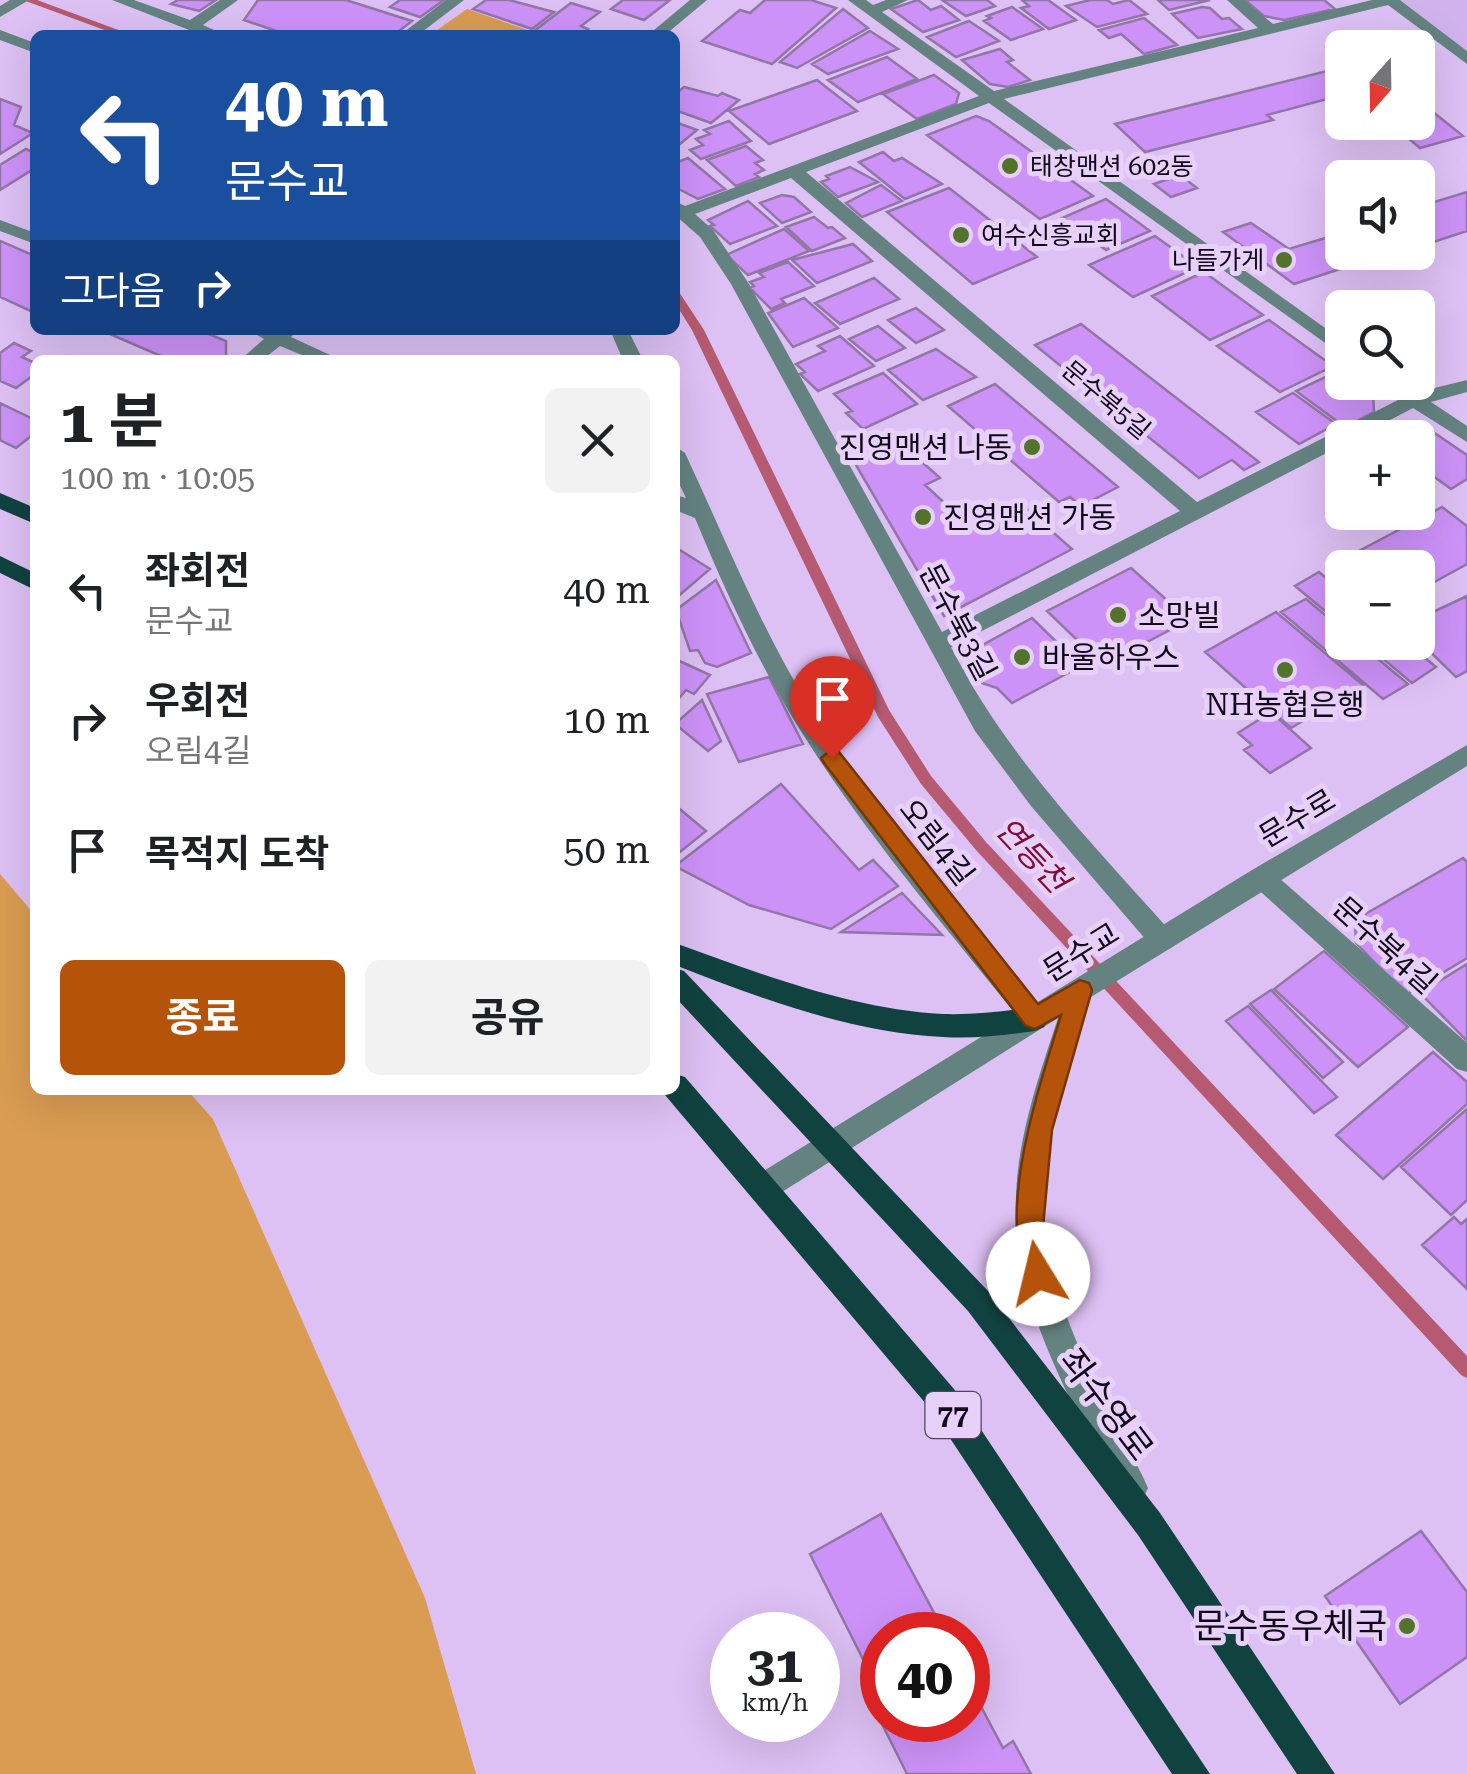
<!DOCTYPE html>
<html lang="ko">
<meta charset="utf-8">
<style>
body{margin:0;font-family:"Roboto Serif","Noto Sans KR",serif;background:#f2f2f2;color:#202124;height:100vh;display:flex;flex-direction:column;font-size:38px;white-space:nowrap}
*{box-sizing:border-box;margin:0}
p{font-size:32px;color:#757577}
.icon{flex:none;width:55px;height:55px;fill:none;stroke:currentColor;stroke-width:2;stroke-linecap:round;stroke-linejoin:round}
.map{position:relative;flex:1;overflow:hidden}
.side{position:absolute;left:30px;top:355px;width:650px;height:740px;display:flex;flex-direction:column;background:#fff;border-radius:15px;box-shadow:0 10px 40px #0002}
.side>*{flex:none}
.guide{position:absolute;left:30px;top:30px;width:650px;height:305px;border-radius:15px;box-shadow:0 10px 40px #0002;background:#1a4fa0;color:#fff;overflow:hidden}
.needle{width:65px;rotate:200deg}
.tools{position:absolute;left:1325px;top:30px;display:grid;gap:20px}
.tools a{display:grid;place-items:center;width:110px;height:110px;border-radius:15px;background:#fff;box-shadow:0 10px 40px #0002;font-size:50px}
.speed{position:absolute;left:710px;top:1612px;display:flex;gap:20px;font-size:50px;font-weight:700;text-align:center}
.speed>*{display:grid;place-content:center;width:130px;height:130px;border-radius:50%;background:#fff;box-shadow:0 10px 40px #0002;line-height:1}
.speed small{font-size:25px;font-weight:400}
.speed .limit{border:15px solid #d22;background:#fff;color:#111}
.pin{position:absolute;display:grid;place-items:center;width:85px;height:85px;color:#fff;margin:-102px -42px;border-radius:50% 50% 50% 0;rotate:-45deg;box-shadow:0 0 10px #0007}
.pin .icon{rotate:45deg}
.me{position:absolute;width:110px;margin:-55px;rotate:351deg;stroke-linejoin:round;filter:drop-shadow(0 0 8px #0008)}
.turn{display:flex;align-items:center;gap:35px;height:210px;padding:0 30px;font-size:45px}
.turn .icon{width:130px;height:130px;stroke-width:2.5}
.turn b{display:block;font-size:70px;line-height:85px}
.then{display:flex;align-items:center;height:95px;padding:0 30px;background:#0003;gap:20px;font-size:38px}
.round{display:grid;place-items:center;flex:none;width:105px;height:105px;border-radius:15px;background:#f2f2f2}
.headline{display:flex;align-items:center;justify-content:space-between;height:170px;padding:0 30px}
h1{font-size:60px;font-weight:700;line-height:75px}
.primary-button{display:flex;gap:20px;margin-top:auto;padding:20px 30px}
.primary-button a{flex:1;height:115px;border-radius:15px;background:#b45309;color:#fff;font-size:40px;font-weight:700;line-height:115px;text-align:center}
.primary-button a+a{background:#f2f2f2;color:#202124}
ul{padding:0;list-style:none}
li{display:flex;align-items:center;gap:30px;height:130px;padding:0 30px}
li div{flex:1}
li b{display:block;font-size:38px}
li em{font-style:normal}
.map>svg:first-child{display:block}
.built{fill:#d2b2ec}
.green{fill:#d99c52}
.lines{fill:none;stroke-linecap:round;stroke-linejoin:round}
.stream{fill:#b55a70;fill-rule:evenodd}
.building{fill:#cd92f8;stroke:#9176a6;stroke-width:2.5}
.minor{fill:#648380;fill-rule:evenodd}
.tertiary{fill:#648380;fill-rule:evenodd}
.primary{fill:#104340;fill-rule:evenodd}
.route{fill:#b45309;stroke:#753606;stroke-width:2.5}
.poi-dot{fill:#53732a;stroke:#e7d0fa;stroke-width:4}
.labels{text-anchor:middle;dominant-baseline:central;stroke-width:10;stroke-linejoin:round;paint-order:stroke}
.far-poi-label{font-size:25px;fill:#110718;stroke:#e7d0fa;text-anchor:start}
.far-street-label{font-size:25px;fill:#110718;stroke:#e7d0fa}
.shield{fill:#e7d0fa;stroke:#51435c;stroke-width:2.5}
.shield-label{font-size:28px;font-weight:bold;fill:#110718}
.poi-label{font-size:30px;fill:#110718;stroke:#e7d0fa;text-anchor:start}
.street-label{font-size:30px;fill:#110718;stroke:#e7d0fa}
.water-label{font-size:32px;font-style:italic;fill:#800c33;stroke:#e7d0fa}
.near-street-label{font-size:35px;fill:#110718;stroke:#e7d0fa}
.near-poi-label{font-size:35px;fill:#110718;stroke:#e7d0fa;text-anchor:end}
</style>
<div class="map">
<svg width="1467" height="1774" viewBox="0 0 1467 1774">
<rect width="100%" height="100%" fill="#ddc0f4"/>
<!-- built -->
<path class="built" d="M1401,0H1467V51Z"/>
<!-- green -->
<path class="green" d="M467,9L542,35H430Z
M0,874L35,915V1090H187L213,1119L425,1598L476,1774H0Z"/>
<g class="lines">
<!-- stream -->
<path class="stream" d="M23,0H37L132,35H118Z
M675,291L679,292L704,330L889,710L931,776L986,842L1467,1356V1378L1461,1375L976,850L921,784L878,717L692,330L675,303Z"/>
</g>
<!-- building -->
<path class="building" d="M178,0H216L199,11L171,4Z
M258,0H346L412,21L394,35H288L244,20Z
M400,0H444L420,17L390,7Z
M486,0H509L554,12L532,29L473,9Z
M623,0H670L644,20L611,9Z
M765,0H811L836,8L772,64L702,41L740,10L750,13Z
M918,0L931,10L941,6L959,20L923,32L891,9Z
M942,0H987L995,6L966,16Z
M1022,0H1048L1076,20L1049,29L1021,8L1029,6Z
M1090,0H1107L1113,4L1129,0L1147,14L1097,27L1066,6Z
M1158,0H1210L1169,10Z
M1245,0H1324L1335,9L1284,20L1264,16Z
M571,3L600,12L581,26L588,29L580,35H547L534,31Z
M1012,7L1043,29L1011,40L984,21L991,18L987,16Z
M1202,7L1210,8L1222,19L1229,18L1242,29L1198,38L1172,14Z
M843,9L868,28L797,68L780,62Z
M1144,18L1177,45L1144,54L1121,34L1109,38L1099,30Z
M969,21L999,41L956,57L927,37Z
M870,31L898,49L828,74L812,64Z
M1000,49L1013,60L1007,62L1030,80L1008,87L990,84L962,60Z
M887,57L917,79L858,102L828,80Z
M1331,70L1342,77V95L1267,115L1273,120L1145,152L1115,124Z
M934,75L959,93L956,104L917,119L883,94Z
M817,80L857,111L769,144L729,111Z
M684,87L718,96L722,93L739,100L711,123L675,110V94Z
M0,99L21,107L14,125L33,133L0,154Z
M1418,100L1463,136L1420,148L1389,122H1418Z
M976,116L989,121L1093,196L1040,219L927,135Z
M729,121L751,141L701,159L690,150L703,145L696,139L710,134L704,130Z
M675,122L697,130L675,148Z
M746,146L763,160L755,163L764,170L755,174L759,177L736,186L707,160Z
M26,149L35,153V168L0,190V165Z
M883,152L894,161L902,158L942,184L905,199L859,162Z
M688,158L725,189L698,199L675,187V163Z
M850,167L878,182L838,197L821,182L829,179L826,176Z
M1180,175L1197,188L1171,197L1154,184Z
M881,185L902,201L862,217L846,203Z
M949,188L1037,257L973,284L887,212Z
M1467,192V231L1418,247V207Z
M782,195L794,197L811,212L782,223L760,203Z
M1106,199L1150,231L1106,250L1062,218Z
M748,201L777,226L730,244L710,226L714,225L708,220Z
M814,217L828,228L832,227L845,238L812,251L786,227Z
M1251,223L1289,249L1342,233V252L1389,253L1294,284L1223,232Z
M784,229L809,251L748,275L726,255Z
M1155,236L1198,267L1133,297L1089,265Z
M0,241L35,256V313L0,297Z
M853,244L872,261L817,283L792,260Z
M788,262L814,286L781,299L785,303L771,309L750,288L754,286L750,282L764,277L759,273Z
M1204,272L1263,315L1210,340L1152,296Z
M874,278L899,299L840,324L815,303Z
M804,298L838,328L793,347L768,313Z
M916,308L944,330L916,343L888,320Z
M1269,320L1333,366L1280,392L1217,346Z
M1081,324L1259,462L1244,470L1232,460L1199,478L1035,345Z
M878,326L905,348L876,361L849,339Z
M199,330L226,341V358L170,360L103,331Z
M840,336L874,366L818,391L800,374L805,372L796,364L825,351L818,346Z
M14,343L31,351L22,357L35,363V374L16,388L0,381V353Z
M936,349L976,377L923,400L888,370Z
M1340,370L1342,382H1358L1373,393L1374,412L1345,427L1296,391Z
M883,373L917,404L863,429L846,413L852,411L834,394Z
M995,384L1118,487L1081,506L1070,497L1059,502L948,406Z
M1293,393L1336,424L1299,444L1256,412Z
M0,403L35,420V433L16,448L0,440Z
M1404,424L1427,428L1467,455V479L1451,489L1418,465V438H1381Z
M891,434L940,478L925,485L973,529L1022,505L1072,549L944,616L849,453Z
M1442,507L1467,526V564L1418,591V568H1367L1374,564L1359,551Z
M675,547L710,569L676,598L675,597Z
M1131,568L1189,620L1103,665L1047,611Z
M1319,572L1342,591V625L1295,586Z
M716,580L751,653L717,667L705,663L698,650L690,651L676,610Z
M1467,596V671L1456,677L1418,640V619Z
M1306,599L1342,629V642H1358L1408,684L1383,699L1281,612Z
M1276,612L1363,685L1291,728L1205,652Z
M1032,618L1081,666L1012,703L997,688L961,676L977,648Z
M1363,642H1406L1436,667L1412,683Z
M675,659L710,675L694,694L686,690L675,703Z
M769,677L803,744L739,762L707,694Z
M702,700L721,741L708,751L675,724Z
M1271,712L1311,748L1270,773L1244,750L1252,745L1238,733Z
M781,784L859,870L873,860L898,886L831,929L749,905L675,866Z
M675,805L706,831L675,856Z
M1463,858L1467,862V958L1406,995L1356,943L1355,920Z
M902,893L942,935L841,932Z
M1324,951L1408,1027L1358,1067L1274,989Z
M1467,964V1041L1420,993Z
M1271,990L1343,1062L1323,1078L1250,1004Z
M1248,1006L1337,1097L1314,1113L1226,1021Z
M1433,1052L1467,1082V1104L1383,1179L1336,1135Z
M1467,1109V1200L1451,1215L1401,1167Z
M1454,1217L1461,1224L1467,1219V1289L1422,1245Z
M881,1514L946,1635H882V1697L810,1554Z
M1421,1531L1467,1592V1657L1400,1704L1325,1596Z
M968,1682L1003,1748L1013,1741L1031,1774H907L881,1722L968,1720Z"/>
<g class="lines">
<!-- minor -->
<path class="minor" d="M10,0H29L0,17V6Z
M112,0H134L190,20L220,0H238L203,25L225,35H202Z
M446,0H464L418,35H400Z
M690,0H707L665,35H648Z
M848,0H866L873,5L886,0H908L882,12L994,91L1258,28L1227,0H1244L1273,24L1372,0H1400L1467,51V64L1388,5L1004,99L1342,340V355L989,103L806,172L1197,502L1400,399L1380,382H1403L1418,392L1467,380V392L1431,402L1467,426V442L1413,408L1356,438H1342V445L951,647C1006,756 1091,842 1171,932L1175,940L1171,948L1162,951L1153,948L1031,806L975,731L731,284L700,237L675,215V201L685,206L979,96ZM791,178L1180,511L942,632L749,284L713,230L695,214Z
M0,30L35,43V53L0,40Z
M0,220L35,233V244L0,231Z
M249,330H297L291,337L341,360H314L280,346L262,360H240L264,339Z
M610,330H628L643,360H623Z
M675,446L685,453C724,536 758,622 806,701C874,812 963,910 1044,1011L1048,1019L1044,1027L1035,1031L1026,1027C950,932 869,839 804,736C760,667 726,593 695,518L675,510V495L686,498L675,475Z
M1261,867L1270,870L1467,1043V1072L1457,1069L1252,884L1249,877L1252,870Z"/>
<!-- tertiary -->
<path class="tertiary" d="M1467,745V766L1091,997C1074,1053 1053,1109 1046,1167C1032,1281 1095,1380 1143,1477L1148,1488L1143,1499L1132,1504L1121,1499C1075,1406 1011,1305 1016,1197C1018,1135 1039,1076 1058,1018L774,1197L764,1200L754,1197L750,1187L754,1177L1252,870Z"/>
<!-- primary -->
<path class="primary" d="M0,493L35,508V524L0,509Z
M0,556L35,573V590L0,573Z
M675,943C761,974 851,1009 943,1014C974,1015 1004,1011 1035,1007L1044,1011L1048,1019L1044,1027L1035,1031C1004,1035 974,1039 943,1037C852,1033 759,998 675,965Z
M675,968L684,971L988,1291L1160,1513L1335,1774H1297L1138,1535L968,1311L675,997Z
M675,1074L685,1077L954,1389L1210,1774H1172L932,1411L665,1095L663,1090H675Z"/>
</g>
<!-- route -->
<path class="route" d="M832,749L839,752L1038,1004L1080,980L1089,983L1092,990L1052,1130L1043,1227L1051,1274L1047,1284L1038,1287L1028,1284C996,1208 1039,1089 1061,1015L1035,1029L1026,1026L824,763L821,758Z"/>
<!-- markers -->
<g class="poi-dot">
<circle cx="1010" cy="166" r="10"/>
<circle cx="961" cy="235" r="10"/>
<circle cx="1284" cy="260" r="10"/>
<circle cx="1032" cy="447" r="10"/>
<circle cx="923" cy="517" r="10"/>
<circle cx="1118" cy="615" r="10"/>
<circle cx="1022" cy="657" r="10"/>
<circle cx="1285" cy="670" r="10"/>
<circle cx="1407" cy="1626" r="10"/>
</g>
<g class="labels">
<!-- far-poi labels -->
<g class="far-poi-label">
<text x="1030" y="166">태창맨션 602동</text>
<text x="981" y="235">여수신흥교회</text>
<text x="1264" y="260" text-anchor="end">나들가게</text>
</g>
<!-- far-street labels -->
<g class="far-street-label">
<text transform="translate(1106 400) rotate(40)">문수북5길</text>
</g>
<!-- shield labels -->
<rect class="shield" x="925.5" y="1392" width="55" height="46" rx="8"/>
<g class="shield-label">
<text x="953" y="1415">77</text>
</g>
<!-- poi labels -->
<g class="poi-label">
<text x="1012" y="447" text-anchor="end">진영맨션 나동</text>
<text x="943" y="517">진영맨션 가동</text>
<text x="1138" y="615">소망빌</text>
<text x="1042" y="657">바울하우스</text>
<text x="1285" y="704" text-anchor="middle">NH농협은행</text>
</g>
<!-- street labels -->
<g class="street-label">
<text transform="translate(958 622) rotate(62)">문수북3길</text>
<text transform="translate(1297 818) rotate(-31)">문수로</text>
<text transform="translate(937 842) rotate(52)">오림4길</text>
<text transform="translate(1385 945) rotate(42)">문수북4길</text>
<text transform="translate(1081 952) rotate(-32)">문수교</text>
</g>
<!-- water labels -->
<g class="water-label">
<text transform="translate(1032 855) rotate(47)">연등천</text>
</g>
<!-- near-street labels -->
<g class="near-street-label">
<text transform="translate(1106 1405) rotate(53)">좌수영로</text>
</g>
<!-- near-poi labels -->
<g class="near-poi-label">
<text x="1387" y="1626">문수동우체국</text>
</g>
</g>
</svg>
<div class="tools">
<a><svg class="needle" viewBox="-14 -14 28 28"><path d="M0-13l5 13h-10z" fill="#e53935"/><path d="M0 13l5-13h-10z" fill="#757577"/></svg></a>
<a><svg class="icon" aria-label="sound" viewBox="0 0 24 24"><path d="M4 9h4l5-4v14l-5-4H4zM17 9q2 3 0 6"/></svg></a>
<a><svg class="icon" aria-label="search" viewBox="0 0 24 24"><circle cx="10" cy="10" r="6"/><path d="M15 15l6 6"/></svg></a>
<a>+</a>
<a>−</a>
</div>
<div class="speed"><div>31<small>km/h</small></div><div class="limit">40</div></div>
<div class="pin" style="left:832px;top:758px;background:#d93025"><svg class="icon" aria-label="arrive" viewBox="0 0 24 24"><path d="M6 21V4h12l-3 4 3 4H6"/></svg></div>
<svg class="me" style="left:1038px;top:1274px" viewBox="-20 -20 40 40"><circle r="19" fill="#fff"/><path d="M0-13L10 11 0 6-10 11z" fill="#b45309"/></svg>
<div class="guide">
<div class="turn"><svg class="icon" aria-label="left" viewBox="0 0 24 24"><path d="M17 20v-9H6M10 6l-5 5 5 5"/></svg><div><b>40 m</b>문수교</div></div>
<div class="then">그다음<svg class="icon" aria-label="right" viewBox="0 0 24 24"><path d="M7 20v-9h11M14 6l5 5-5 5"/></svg></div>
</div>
<section class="side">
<div class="headline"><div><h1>1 분</h1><p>100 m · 10:05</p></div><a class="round"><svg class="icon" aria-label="close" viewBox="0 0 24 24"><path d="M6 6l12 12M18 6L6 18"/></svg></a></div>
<ul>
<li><svg class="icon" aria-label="left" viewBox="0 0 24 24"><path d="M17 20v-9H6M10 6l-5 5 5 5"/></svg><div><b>좌회전</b><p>문수교</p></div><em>40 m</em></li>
<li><svg class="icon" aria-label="right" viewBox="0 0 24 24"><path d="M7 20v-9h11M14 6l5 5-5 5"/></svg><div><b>우회전</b><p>오림4길</p></div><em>10 m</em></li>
<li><svg class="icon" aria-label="arrive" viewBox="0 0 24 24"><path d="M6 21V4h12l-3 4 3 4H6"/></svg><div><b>목적지 도착</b></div><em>50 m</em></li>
</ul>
<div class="primary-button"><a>종료</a><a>공유</a></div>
</section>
</div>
